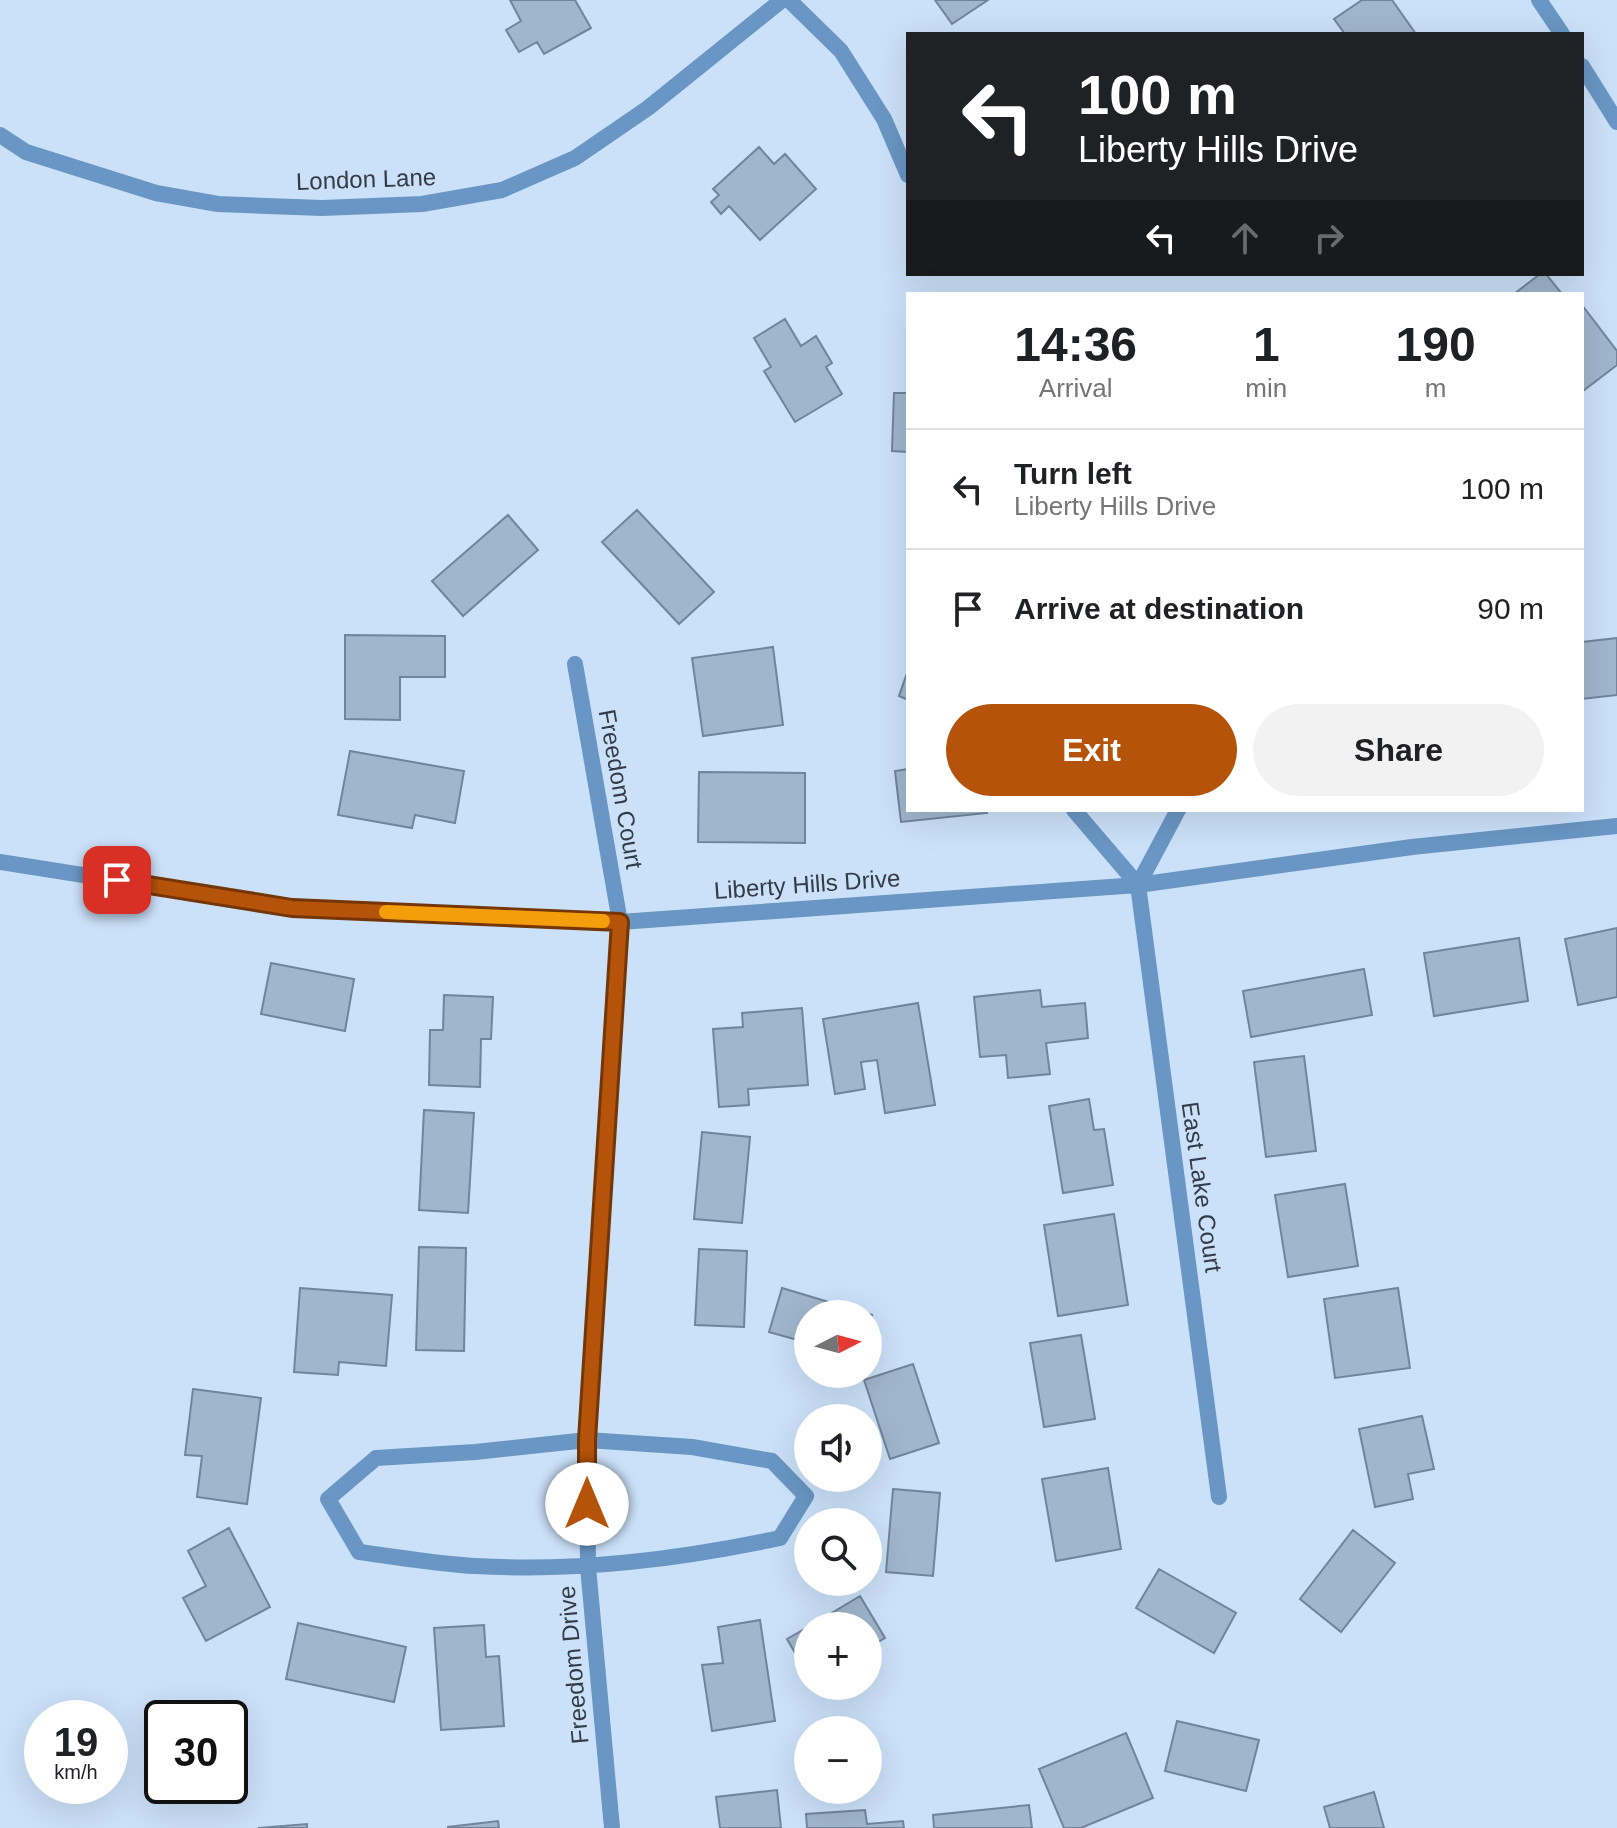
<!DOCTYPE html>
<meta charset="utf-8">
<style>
body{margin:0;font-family:Helvetica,sans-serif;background:#f2f2f2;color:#202124;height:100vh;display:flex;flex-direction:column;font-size:30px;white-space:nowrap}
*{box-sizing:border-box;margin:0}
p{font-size:26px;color:#757577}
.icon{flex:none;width:44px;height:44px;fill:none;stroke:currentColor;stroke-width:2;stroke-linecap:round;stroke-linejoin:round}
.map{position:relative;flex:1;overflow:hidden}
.sheet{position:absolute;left:906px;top:292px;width:678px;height:520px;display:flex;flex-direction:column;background:#fff;border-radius:0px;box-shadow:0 8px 32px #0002}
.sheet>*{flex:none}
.hud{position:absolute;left:906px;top:32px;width:678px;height:244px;border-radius:0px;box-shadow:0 8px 32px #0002;background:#202124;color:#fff;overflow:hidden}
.needle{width:52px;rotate:84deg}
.tools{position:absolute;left:794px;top:1300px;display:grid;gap:16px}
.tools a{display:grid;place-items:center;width:88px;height:88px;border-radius:50%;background:#fff;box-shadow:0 8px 32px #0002;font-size:40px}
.speed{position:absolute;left:24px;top:1700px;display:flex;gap:16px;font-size:40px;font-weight:700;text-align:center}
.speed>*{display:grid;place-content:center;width:104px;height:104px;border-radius:50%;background:#fff;box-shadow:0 8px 32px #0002;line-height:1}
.speed small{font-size:20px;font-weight:400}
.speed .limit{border:4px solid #111;border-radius:12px;background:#fff;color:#111}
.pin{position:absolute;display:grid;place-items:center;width:68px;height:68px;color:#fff;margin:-34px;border-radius:16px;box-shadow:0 4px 12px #0006}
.me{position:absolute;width:88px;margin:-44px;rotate:0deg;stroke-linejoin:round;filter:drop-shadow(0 0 6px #0008)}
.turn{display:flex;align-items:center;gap:28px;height:168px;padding:0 40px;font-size:36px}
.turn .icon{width:104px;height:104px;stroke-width:2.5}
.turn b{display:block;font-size:56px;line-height:68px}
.lanes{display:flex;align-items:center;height:76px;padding:0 40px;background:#0003;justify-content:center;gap:40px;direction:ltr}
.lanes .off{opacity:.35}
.eta{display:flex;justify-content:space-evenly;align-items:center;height:136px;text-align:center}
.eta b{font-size:48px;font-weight:700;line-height:56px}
.button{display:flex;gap:16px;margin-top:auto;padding:16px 40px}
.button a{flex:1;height:92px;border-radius:48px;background:#b45309;color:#fff;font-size:32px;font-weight:700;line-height:92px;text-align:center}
.button a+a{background:#f2f2f2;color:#202124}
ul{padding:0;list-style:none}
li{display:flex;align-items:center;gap:24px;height:120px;padding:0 40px;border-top:2px solid #e0e0e0}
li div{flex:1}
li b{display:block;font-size:30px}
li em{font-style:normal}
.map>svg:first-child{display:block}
.building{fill:#a0b6cd;stroke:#70859b;stroke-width:2}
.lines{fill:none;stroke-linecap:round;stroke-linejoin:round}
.street{stroke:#6996c4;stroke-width:16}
.route-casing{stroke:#753606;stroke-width:20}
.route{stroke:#b45309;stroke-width:14}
.slow{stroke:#f59e0b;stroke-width:14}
.labels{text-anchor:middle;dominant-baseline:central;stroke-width:6;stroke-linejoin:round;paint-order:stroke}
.street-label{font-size:24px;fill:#333c46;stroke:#cbe1f9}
</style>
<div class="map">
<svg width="1617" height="1828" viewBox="0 0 1617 1828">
<rect width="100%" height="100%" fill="#cbe1f9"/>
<!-- building -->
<path class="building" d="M510,0H575L591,28L544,54L537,42L519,52L506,30L521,21Z
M935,0H988L952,24Z
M1362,0H1392L1416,34H1345L1334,19Z
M759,147L774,164L785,154L816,189L760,240L729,206L721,214L711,202L719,195L713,189Z
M1540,274H1546L1562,294H1514Z
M1582,305L1617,351V365L1583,391Z
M785,319L801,346L816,336L832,363L826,367L842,394L795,422L764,371L771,367L754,338Z
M894,393H908V452L892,451Z
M637,510L714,592L679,624L602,542Z
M508,515L538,550L463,616L432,581Z
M345,635L445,636V677H400V720L345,719Z
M1617,638V695L1582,699V642Z
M773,647L783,725L703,736L692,658Z
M908,670V700L899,696Z
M350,751L464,771L455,823L415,815L412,828L338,815Z
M908,769V810H986L987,813L901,822L895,771Z
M699,772L805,773V843L698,842Z
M1617,928V997L1578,1005L1565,939Z
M1519,938L1528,1001L1434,1016L1424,953Z
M271,963L354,979L345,1031L261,1014Z
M1364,969L1372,1015L1251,1037L1243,991Z
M1040,990L1042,1007L1085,1003L1088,1038L1046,1043L1050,1074L1008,1078L1006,1055L980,1057L974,997Z
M444,995L493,997L491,1039H481L480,1087L429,1085L430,1030H443Z
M918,1003L935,1105L885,1113L877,1060L861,1062L865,1089L835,1094L823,1019Z
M802,1008L808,1085L748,1089L749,1105L719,1107L713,1029L743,1027L742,1013Z
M1304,1056L1316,1151L1266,1157L1254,1062Z
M1089,1099L1094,1130L1104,1129L1113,1185L1063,1193L1049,1106Z
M424,1110L474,1113L468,1213L419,1210Z
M702,1132L750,1137L742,1223L694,1219Z
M1345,1184L1358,1266L1288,1277L1275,1195Z
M1114,1214L1128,1305L1058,1316L1044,1225Z
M419,1247L466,1248L464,1351L416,1350Z
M699,1249L747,1251L744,1327L695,1325Z
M300,1288L392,1295L386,1366L339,1362L338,1375L294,1372Z
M782,1288L872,1315L868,1327V1314H808V1343L769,1332Z
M1398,1288L1410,1368L1335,1378L1324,1299Z
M1081,1335L1095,1419L1044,1427L1030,1343Z
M913,1364L939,1443L890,1459L864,1380Z
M193,1389L261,1398L247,1504L197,1497L202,1456L185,1455Z
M1422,1416L1434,1469L1408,1474L1413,1499L1375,1507L1359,1429Z
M1108,1468L1121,1549L1056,1561L1042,1479Z
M893,1489L940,1493L933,1576L886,1572Z
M229,1528L270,1607L206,1641L183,1598L206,1586L188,1551Z
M1353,1530L1395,1563L1341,1632L1300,1599Z
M1159,1569L1236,1613L1214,1653L1136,1608Z
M860,1596L885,1638L868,1648V1626H810Z
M760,1620L775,1721L712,1731L702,1665L723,1663L718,1627Z
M298,1623L406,1647L394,1702L286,1679Z
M484,1625L486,1657L499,1656L504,1726L441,1730L434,1628Z
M808,1627V1675L787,1639Z
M1177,1721L1259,1740L1246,1791L1165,1771Z
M1126,1733L1153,1798L1081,1828H1064L1039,1769Z
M777,1790L781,1828H720L716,1797Z
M1374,1792L1384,1828H1330L1324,1807Z
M1029,1805L1032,1828H934L933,1815Z
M865,1810L867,1824L903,1821L904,1828H807L806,1814Z
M498,1821L499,1828H448V1827Z
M307,1824V1828H258Z"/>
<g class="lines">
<!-- street -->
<path class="street" d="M789,0L841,51L884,119L908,175
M1539,0L1562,34
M1582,66L1617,122
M0,135L26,152L156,193L218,204L322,208L422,204L502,190L575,158L648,108L782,0
M575,664L620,922L587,1440L588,1567L612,1828
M1074,810L1138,885
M0,862L292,908L620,922L1138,885L1412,847L1617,826
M1138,885L1219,1497
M1138,885L1178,810
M587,1440L692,1447L772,1461L806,1496L780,1538C680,1559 579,1572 475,1566C437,1564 398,1557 359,1552L328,1499L376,1458L475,1452Z"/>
</g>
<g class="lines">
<defs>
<path id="route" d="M117,880L292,908L620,922L587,1440V1504"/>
</defs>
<!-- route casing -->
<use href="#route" class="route-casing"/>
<!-- route -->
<use href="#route" class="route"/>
<!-- slow -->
<path class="slow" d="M386,912L603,921"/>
</g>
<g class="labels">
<!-- street labels -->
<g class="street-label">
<text transform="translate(366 179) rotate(-2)">London Lane</text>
<text transform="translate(621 789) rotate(80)">Freedom Court</text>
<text transform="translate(807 884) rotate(-4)">Liberty Hills Drive</text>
<text transform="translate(1202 1187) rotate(82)">East Lake Court</text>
<text transform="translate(573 1665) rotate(-95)">Freedom Drive</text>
</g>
</g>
</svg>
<div class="tools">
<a><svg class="needle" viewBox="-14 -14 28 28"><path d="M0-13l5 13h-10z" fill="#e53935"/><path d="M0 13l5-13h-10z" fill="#757577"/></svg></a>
<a><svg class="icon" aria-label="sound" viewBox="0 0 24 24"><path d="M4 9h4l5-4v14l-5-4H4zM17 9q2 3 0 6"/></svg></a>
<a><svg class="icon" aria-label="search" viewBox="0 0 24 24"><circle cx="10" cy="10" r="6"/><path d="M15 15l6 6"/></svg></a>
<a>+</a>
<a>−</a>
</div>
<div class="speed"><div>19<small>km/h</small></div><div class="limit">30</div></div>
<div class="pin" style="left:117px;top:880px;background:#d93025"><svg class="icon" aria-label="arrive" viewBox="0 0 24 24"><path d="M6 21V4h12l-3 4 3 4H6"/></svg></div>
<svg class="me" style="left:587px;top:1504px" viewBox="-20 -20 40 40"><circle r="19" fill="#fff"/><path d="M0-13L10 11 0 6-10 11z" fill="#b45309"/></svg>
<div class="hud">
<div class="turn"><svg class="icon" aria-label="left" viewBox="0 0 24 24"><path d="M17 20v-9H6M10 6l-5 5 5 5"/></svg><div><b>100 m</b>Liberty Hills Drive</div></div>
<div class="lanes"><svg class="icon" aria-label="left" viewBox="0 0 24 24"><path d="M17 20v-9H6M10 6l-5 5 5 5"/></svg><svg class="icon off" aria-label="ahead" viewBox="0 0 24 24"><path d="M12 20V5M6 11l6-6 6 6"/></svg><svg class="icon off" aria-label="right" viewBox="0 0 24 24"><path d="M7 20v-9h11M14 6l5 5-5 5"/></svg></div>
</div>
<section class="sheet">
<div class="eta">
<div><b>14:36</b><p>Arrival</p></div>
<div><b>1</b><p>min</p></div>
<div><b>190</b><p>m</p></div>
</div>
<ul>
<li><svg class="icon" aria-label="left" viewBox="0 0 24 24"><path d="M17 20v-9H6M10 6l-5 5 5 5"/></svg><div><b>Turn left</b><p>Liberty Hills Drive</p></div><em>100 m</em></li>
<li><svg class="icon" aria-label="arrive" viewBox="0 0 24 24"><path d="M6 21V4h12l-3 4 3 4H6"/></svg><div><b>Arrive at destination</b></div><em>90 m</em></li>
</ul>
<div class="button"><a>Exit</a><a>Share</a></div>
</section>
</div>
